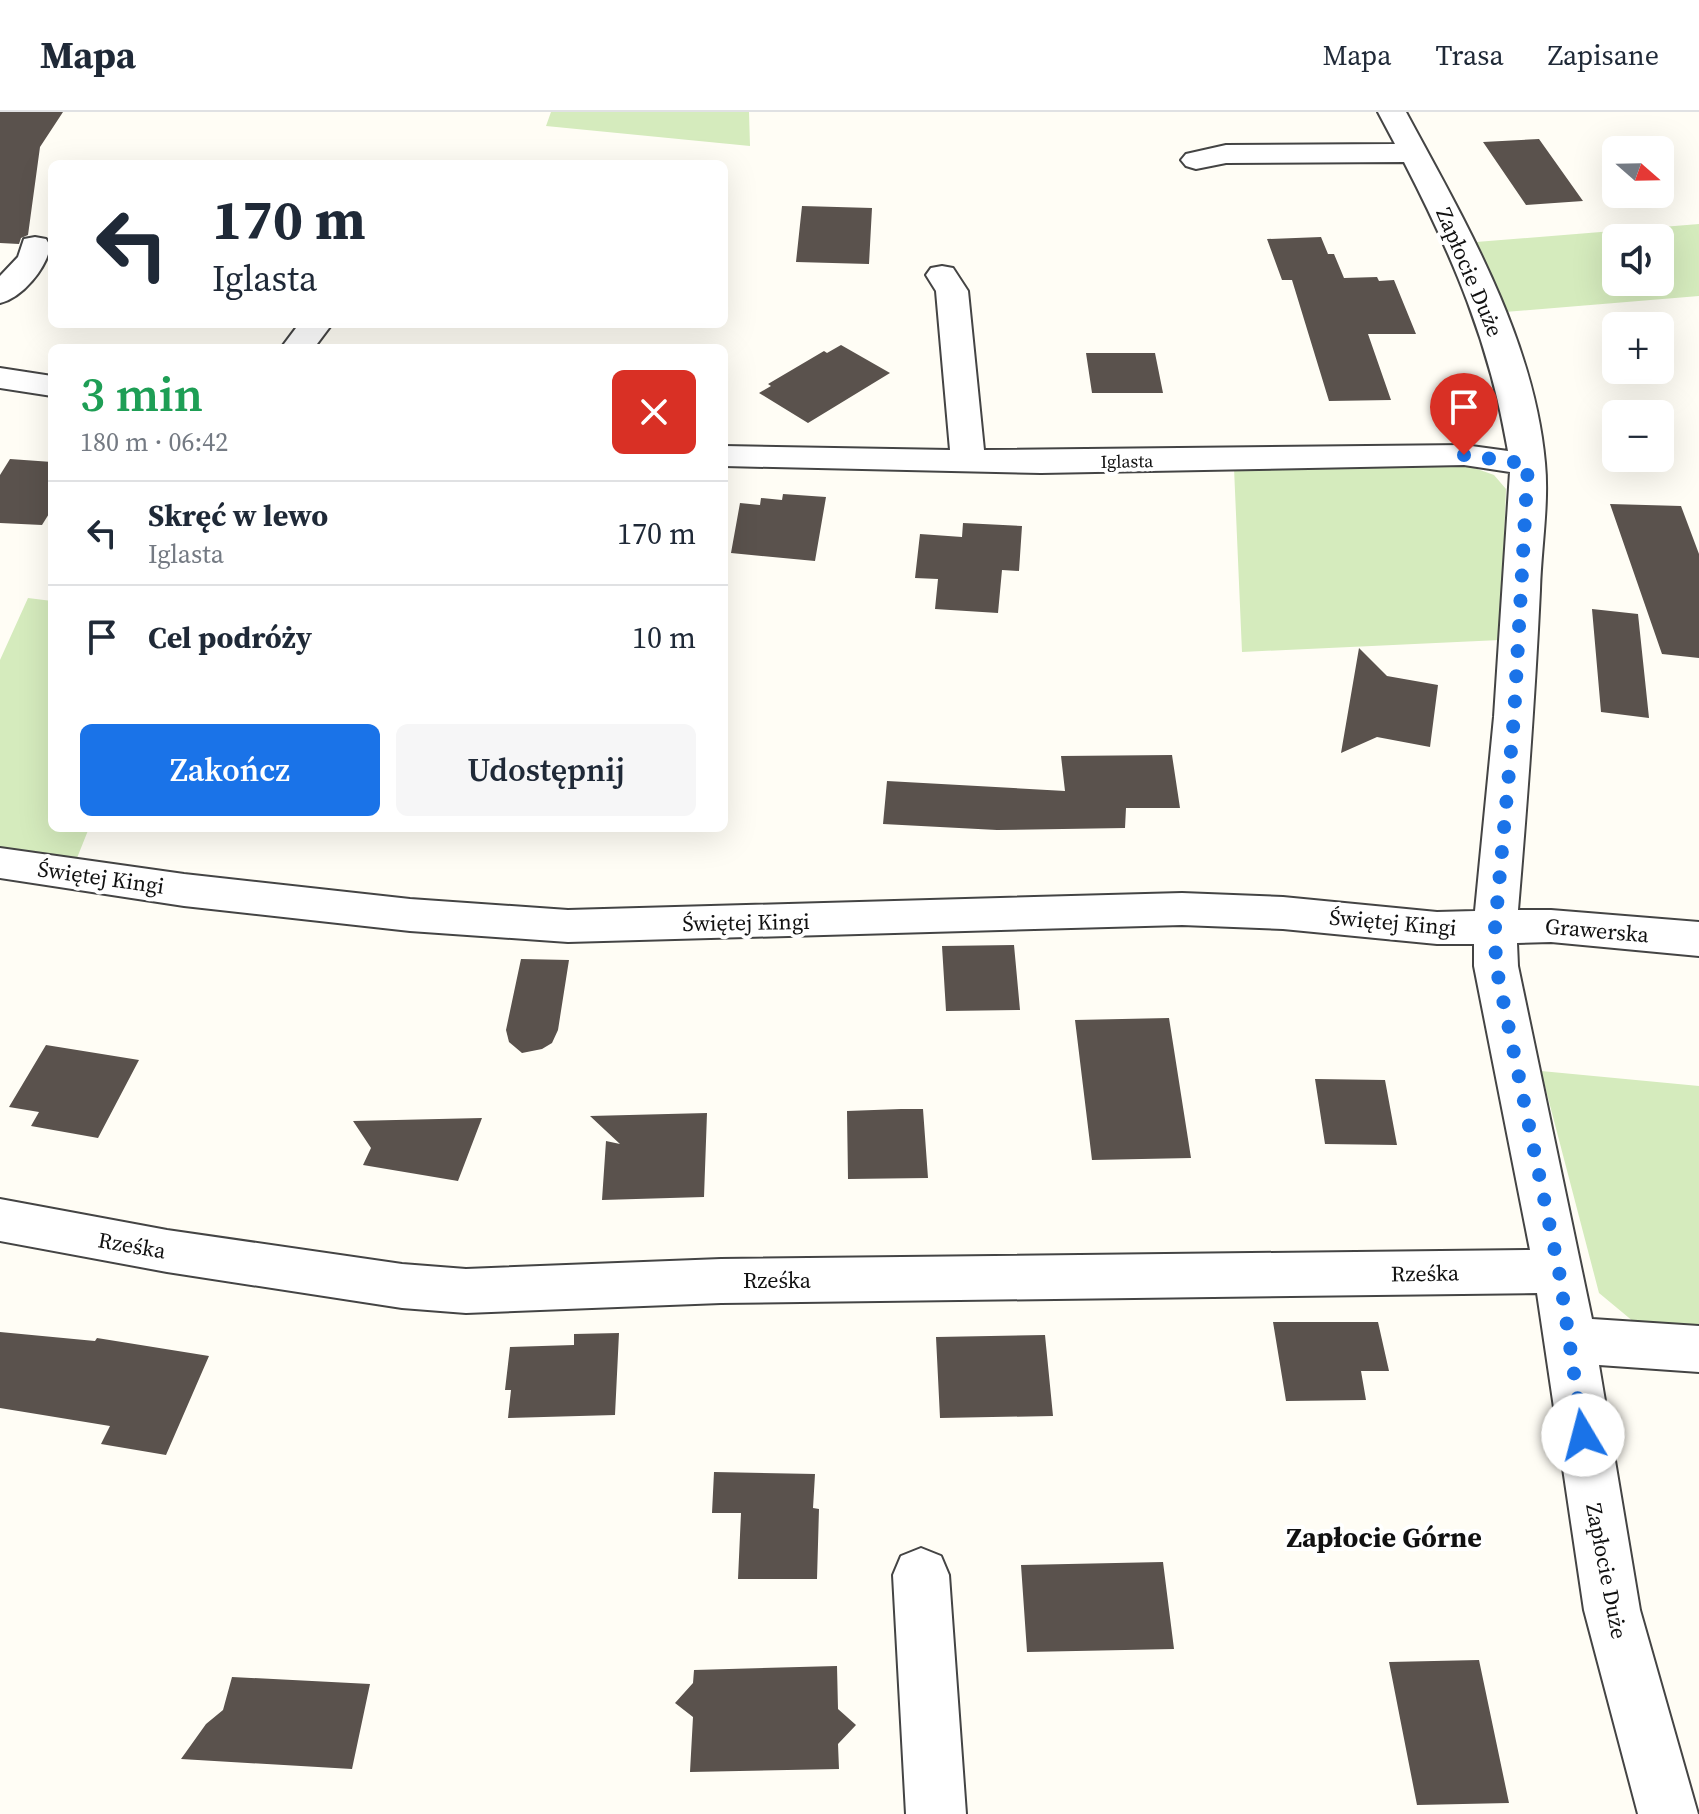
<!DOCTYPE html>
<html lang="pl">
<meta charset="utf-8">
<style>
body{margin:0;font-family:"Source Serif 4",serif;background:#f6f6f7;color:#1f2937;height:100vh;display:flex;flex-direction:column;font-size:30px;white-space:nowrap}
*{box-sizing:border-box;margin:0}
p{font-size:26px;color:#747a83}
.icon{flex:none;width:44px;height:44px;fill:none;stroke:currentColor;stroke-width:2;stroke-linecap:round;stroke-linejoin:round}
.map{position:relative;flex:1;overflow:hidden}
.details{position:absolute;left:48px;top:232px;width:680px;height:488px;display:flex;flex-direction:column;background:#fff;border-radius:12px;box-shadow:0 8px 32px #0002}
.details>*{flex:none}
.guide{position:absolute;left:48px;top:48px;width:680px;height:168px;border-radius:12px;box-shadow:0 8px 32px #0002;background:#fff;color:#1f2937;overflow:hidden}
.needle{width:52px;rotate:110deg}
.buttons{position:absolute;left:1602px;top:24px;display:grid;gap:16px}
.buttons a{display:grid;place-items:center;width:72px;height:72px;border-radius:12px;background:#fff;box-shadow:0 8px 32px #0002;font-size:40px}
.pin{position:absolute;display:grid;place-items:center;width:68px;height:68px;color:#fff;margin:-82px -34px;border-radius:50% 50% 50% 0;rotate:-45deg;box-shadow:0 0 8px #0007}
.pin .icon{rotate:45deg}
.me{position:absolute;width:88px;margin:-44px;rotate:352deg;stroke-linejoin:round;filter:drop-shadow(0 0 6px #0008)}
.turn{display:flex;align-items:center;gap:28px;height:168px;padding:0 32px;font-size:36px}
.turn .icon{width:104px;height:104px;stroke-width:2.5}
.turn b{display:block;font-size:56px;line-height:68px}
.round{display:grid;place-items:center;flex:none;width:84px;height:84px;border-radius:12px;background:#f6f6f7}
.overview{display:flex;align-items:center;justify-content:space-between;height:136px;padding:0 32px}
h1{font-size:48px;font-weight:600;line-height:60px;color:#1e9e55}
.button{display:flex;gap:16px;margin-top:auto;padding:16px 32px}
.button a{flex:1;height:92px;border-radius:12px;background:#1a73e8;color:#fff;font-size:32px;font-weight:600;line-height:92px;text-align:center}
.button a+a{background:#f6f6f7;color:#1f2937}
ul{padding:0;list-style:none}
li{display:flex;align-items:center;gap:24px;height:104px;padding:0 32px;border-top:2px solid #e0e1e3}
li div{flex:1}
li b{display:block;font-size:30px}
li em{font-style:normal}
header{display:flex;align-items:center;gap:48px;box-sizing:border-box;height:112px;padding:0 40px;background:#fff;border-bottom:2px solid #e0e1e3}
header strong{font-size:38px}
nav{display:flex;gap:44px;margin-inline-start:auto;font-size:28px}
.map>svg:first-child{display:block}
.green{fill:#d5ebbd;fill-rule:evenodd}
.building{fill:#5a524d}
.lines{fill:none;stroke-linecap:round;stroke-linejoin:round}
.minor-casing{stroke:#444;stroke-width:4}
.minor{fill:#fff;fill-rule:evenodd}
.route{stroke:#1a73e8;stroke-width:14;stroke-dasharray:0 25.2}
.labels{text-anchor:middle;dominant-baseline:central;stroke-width:8;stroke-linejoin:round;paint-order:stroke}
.far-street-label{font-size:18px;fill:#111;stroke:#fff}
.street-label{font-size:22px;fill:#111;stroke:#fff}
.near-neighbourhood-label{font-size:28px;font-weight:bold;fill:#111;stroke:#fff}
</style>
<header>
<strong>Mapa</strong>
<nav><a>Mapa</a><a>Trasa</a><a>Zapisane</a></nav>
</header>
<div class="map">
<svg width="1699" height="1702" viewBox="0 0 1699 1702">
<rect width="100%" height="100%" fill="#fffdf5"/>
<!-- green -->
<path class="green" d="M551,0H749L750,34L546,14Z
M1699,112V184L1505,200L1476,130ZM1616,126H1660V170H1616Z
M1466,353L1494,363L1506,377L1500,528L1242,540L1234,356Z
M28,486L52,489V716H89L75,751L0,741V548Z
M1541,959L1699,974V1222L1640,1215L1599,1181Z"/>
<!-- building -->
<path class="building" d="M0,0H63L40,35L28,123L21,126L19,132L0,131Z
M1539,27L1583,89L1526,93L1483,30Z
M802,94L872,96L869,152L796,150Z
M1321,125L1328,142H1334L1344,166L1377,165L1379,169L1394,168L1416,222H1368L1391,288L1329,289L1292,168H1282L1267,127Z
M841,233L890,261L808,311L759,281L771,274L768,272L824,239L827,241Z
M1086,241H1155L1163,281H1092Z
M10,347L52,350V397L42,413L0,411V363Z
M783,382L826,385L815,449L731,441L740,391L760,393L761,386L782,388Z
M1610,392L1681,394L1699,442V546L1662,542Z
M963,411L1022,414L1019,459L1002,458L998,501L935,497L938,467L915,466L920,422L962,425Z
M1592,497L1638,502L1649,606L1601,600Z
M1359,536L1387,564L1438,573L1430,635L1377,625L1341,641Z
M1172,643L1180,696H1126L1125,716L997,718L883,712L887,669L1065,679L1061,644Z
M1014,833L1020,898L946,899L942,834Z
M521,847L569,848L558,918L552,931L542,937L522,941L509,930L506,918Z
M1169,906L1191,1046L1092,1048L1075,908Z
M46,933L139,948L98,1026L31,1014L39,1000L9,995Z
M1315,967L1385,968L1397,1033L1325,1032Z
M901,997H923L928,1066L848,1067L847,999Z
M707,1001L704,1085L602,1088L606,1029L620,1032L590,1004Z
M482,1006L458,1069L363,1053L371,1036L353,1009Z
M1273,1210H1378L1389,1259H1361L1366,1288L1286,1289Z
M0,1220L95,1229L97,1226L209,1244L166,1343L101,1332L110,1314L0,1296Z
M619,1221L615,1303L508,1306L511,1278H505L510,1235L574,1233V1222Z
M1045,1223L1053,1304L940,1306L936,1225Z
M714,1360L815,1362L813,1396L819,1397L817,1467H738L741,1401H712Z
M1163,1450L1174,1537L1027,1540L1021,1453Z
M1479,1548L1509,1691L1417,1693L1389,1550Z
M837,1554L838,1597L856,1613L838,1632L839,1657L690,1660L693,1605L675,1591L693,1571L694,1558Z
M232,1565L370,1572L352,1657L181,1647L206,1612L223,1598Z"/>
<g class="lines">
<defs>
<path id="minor" d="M1378,0H1406C1463,106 1534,225 1545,351C1549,392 1541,437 1540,478C1535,585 1527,691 1518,798H1551L1699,810V844L1551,830L1517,831L1518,854L1592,1207L1699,1214V1260L1599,1253L1640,1498L1698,1702H1638L1584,1498L1537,1181L721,1191L466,1201L402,1196L167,1160L0,1129V1087L167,1118L402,1152L466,1157L721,1147L1530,1138L1474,854V832H1437L1283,817L1182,813L568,830L410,819L184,794L0,766V736L184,762L410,787L568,798L1182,781L1283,785L1437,800L1475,799L1494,605L1510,360L1464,353L1041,361L724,354V334L950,338L936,179L926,163L931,156L942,154L953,156L968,179L984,338L1464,333L1508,339C1490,232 1453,145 1404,50L1226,51L1196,57L1186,54L1181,48L1186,42L1226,33L1395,32Z
M35,125L46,127L50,134C47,156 22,186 0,191V164L18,145L24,127Z
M299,212H332L314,236H281Z
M0,256L52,264V284L0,276Z
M921,1436L941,1444L949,1463L966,1702H906L893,1463L901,1444Z"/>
</defs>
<!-- minor casing -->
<use href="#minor" class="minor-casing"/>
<!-- minor -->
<use href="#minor" class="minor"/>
</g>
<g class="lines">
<!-- route -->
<path class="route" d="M1464,343L1528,352L1514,605L1495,816L1496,854L1559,1159L1583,1323"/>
</g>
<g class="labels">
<!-- far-street labels -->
<g class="far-street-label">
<text transform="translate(1127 349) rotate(-1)">Iglasta</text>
</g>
<!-- street labels -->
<g class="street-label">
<text transform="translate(1470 160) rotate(67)">Zapłocie Duże</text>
<text transform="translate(101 765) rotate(8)">Świętej Kingi</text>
<text transform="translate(746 810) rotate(-1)">Świętej Kingi</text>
<text transform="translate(1393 810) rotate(5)">Świętej Kingi</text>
<text transform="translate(1597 818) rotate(5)">Grawerska</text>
<text transform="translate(132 1133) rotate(10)">Rześka</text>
<text transform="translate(1425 1161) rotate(-1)">Rześka</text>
<text x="777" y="1168">Rześka</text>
<text transform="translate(1607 1459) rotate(79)">Zapłocie Duże</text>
</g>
<!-- near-neighbourhood labels -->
<g class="near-neighbourhood-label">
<text x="1384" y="1425">Zapłocie Górne</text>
</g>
</g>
</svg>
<div class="buttons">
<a><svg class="needle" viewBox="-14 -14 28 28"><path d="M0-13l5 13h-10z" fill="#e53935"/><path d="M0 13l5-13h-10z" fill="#747a83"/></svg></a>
<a><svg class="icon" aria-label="sound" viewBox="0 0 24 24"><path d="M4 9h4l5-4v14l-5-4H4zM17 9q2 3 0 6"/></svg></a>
<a>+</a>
<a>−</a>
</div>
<div class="pin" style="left:1464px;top:343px;background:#d93025"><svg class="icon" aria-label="arrive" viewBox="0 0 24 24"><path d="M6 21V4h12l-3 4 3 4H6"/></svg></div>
<svg class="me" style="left:1583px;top:1323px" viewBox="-20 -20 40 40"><circle r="19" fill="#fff"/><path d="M0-13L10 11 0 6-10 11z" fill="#1a73e8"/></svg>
<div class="guide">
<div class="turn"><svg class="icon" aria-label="left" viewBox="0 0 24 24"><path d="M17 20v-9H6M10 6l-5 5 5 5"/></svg><div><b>170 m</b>Iglasta</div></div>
</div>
<section class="details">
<div class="overview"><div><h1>3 min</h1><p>180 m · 06:42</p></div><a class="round" style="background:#d93025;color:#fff"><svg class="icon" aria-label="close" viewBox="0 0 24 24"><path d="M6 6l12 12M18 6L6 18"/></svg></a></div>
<ul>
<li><svg class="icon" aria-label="left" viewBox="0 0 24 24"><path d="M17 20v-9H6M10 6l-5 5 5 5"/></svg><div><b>Skręć w lewo</b><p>Iglasta</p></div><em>170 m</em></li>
<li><svg class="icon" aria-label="arrive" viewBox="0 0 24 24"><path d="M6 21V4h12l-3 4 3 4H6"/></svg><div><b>Cel podróży</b></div><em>10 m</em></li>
</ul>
<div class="button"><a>Zakończ</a><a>Udostępnij</a></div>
</section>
</div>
